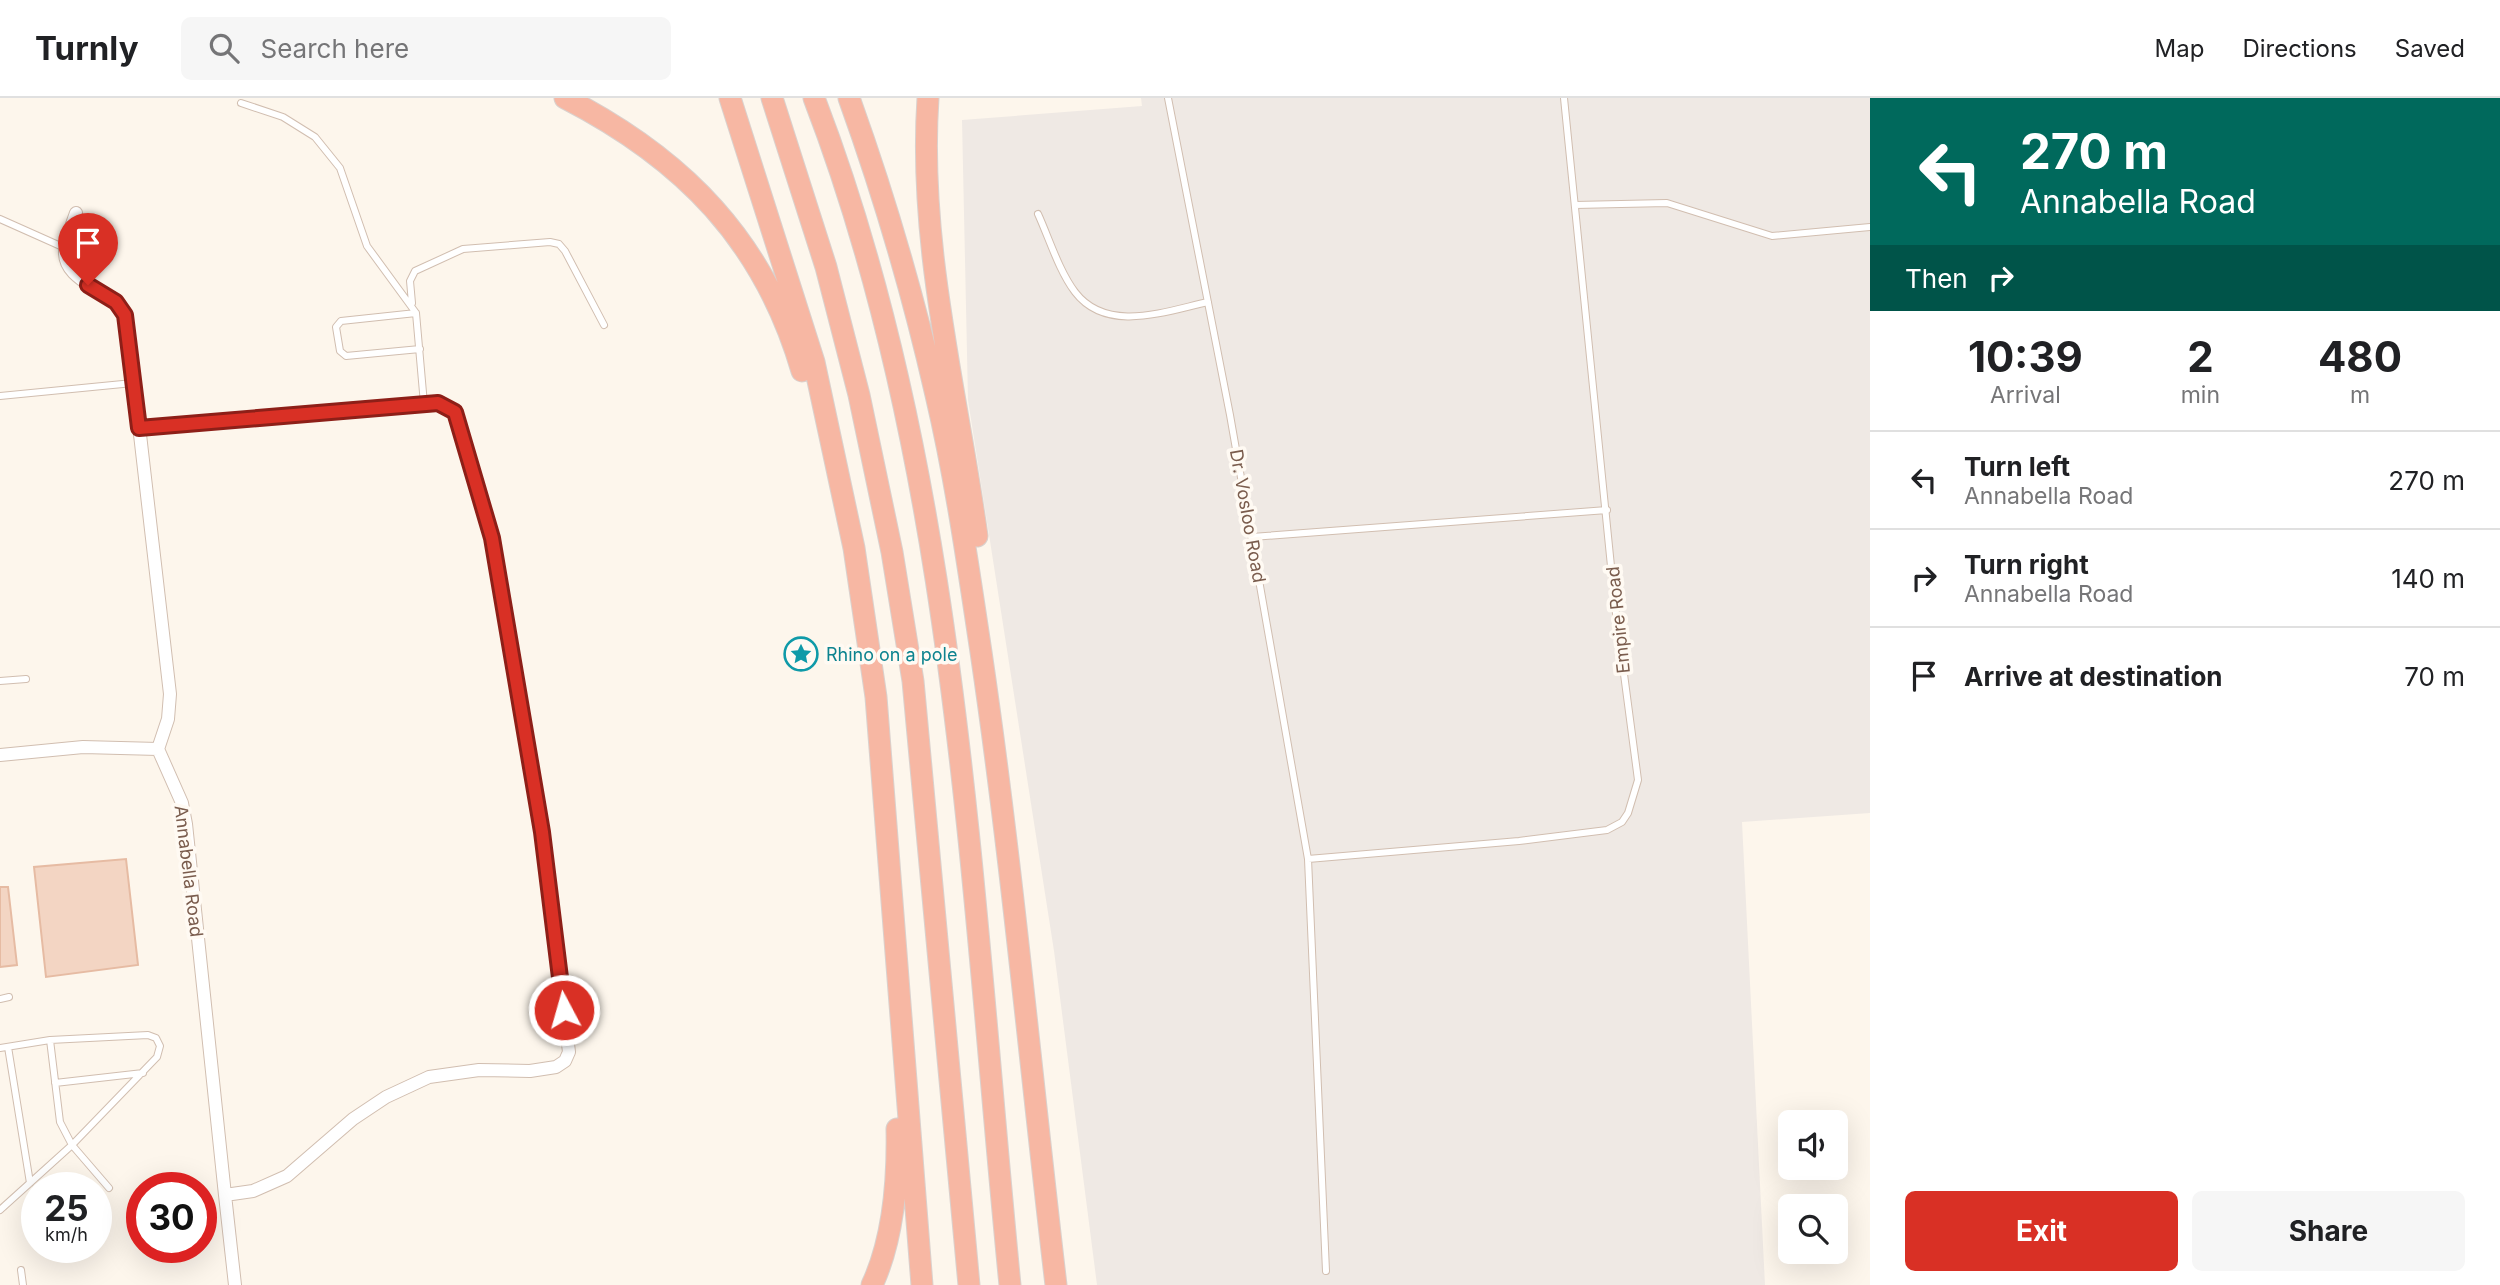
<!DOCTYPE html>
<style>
body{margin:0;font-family:Inter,sans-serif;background:#f6f6f6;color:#202124;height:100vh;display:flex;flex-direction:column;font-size:26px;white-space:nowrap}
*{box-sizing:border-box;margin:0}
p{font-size:23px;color:#757577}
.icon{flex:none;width:38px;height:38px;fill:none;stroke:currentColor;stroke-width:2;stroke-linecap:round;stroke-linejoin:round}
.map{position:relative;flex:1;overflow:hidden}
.panel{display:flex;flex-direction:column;background:#fff;width:630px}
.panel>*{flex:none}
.hud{background:#00695c;color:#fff;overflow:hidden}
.tools{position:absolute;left:1778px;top:1012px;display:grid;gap:14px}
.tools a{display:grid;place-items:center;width:70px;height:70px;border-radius:10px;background:#fff;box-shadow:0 7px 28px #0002;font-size:35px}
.speed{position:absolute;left:21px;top:1074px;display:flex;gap:14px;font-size:35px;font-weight:700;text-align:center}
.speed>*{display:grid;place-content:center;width:91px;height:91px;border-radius:50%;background:#fff;box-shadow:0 7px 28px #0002;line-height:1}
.speed small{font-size:18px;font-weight:400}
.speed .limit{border:10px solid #d22;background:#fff;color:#111}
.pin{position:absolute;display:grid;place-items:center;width:60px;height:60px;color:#fff;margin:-72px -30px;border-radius:50% 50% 50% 0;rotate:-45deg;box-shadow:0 0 7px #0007}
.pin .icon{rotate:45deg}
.me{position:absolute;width:77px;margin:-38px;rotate:354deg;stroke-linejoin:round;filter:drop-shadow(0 0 5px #0008)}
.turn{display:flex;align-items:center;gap:24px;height:147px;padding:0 35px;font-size:32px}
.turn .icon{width:91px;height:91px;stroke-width:2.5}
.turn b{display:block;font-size:49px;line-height:60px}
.then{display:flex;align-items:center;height:66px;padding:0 35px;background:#0003;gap:14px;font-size:26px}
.eta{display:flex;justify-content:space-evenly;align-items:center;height:119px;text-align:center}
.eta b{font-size:42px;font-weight:700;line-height:49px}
.primary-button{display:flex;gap:14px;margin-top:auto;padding:14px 35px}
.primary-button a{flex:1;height:80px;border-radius:10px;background:#d93025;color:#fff;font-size:28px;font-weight:700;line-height:80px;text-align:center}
.primary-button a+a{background:#f6f6f6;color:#202124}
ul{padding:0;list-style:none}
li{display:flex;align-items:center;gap:21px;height:98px;padding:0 35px;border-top:2px solid #e0e0e0}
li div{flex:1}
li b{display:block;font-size:26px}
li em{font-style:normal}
header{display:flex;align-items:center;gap:42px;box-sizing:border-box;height:98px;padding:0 35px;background:#fff;border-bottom:2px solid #e0e0e0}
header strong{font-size:33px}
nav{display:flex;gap:38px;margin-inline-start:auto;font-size:24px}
.search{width:490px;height:63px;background:#f6f6f6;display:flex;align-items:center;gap:18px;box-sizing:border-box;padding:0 24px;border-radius:10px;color:#757577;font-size:26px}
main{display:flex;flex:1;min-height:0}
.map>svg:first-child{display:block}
.industrial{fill:#efe9e4}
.building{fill:#f3d5c3;stroke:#e6bba3;stroke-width:2}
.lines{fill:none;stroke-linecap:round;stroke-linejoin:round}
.lane-casing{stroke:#d1beb0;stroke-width:8}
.street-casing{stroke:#d1beb0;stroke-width:14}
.highway-casing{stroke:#dad1cd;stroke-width:23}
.lane{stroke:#fff;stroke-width:6}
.street{stroke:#fff;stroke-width:12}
.highway{stroke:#f7b7a3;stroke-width:21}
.route-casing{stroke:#8d1f18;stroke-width:18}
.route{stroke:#d93025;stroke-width:12}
.labels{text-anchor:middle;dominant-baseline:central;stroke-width:7;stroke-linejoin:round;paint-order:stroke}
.street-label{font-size:18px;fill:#7a5c4d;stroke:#fffaf3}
.culture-label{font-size:18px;fill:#0d838f;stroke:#fffaf3;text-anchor:start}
</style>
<header>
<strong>Turnly</strong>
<div class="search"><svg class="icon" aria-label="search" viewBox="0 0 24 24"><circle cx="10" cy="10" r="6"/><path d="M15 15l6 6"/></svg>Search here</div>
<nav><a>Map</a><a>Directions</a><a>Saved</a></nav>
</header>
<main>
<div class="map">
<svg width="1870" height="1187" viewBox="0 0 1870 1187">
<rect width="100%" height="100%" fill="#fdf6ec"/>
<!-- industrial -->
<path class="industrial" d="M1141,0H1870V715L1742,724L1765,1187H1097L1054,853L968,302L962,22L1142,8Z"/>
<!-- building -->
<path class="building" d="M126,761L138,867L46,879L34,769Z
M0,789H8L17,867L0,869Z"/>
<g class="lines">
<defs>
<path id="lane" d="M1168,0L1230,317L1308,761L1326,1173
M241,5L283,19L315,39L340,70L367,148L416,215L424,306
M1575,107L1667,105L1772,138L1870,129
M1038,116C1049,140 1059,173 1075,194C1107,236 1166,213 1208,204
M0,121L65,150
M412,205L410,183L415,173L463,151L550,144L559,146L565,153L604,227
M416,215L341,223L336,229L340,253L346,258L420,251
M0,298L133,285
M1252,439L1607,412
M0,583L26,581
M1308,761L1519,743L1607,732L1622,724L1628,715L1638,682L1615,508L1564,0
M0,901L9,899
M8,949L30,1085
M0,950L50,942L148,937L156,940L160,948L157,959L72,1047L109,1090
M55,985L143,975
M0,1112L72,1047L60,1024L50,942
M21,1172L23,1187"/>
<path id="street" d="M76,115C72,127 66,140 65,153C63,186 118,192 127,224L170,596L168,621L158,651L182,705L186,726L225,1097
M139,330L438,305L455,314L492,440L542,734L569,954L565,963L556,969L530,973L479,972L429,979L386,999L353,1021L287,1078L253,1093L225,1097L235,1187
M0,657L83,649L158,651"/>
<path id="highway" d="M565,0C684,61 764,143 802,273
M730,0L814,264L854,450L876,599L922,1187
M772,0L826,169L859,297L892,454L913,583L969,1187
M814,0C957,371 971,795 1010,1187
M849,0C884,97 913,196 936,297C956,382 968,468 981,554C1012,764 1031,976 1056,1187
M928,0C918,148 957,293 977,438
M872,1187C894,1140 898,1083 897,1031"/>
</defs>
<!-- lane casing -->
<use href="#lane" class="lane-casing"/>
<!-- street casing -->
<use href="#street" class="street-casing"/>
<!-- highway casing -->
<use href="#highway" class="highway-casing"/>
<!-- lane -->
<use href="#lane" class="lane"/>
<!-- street -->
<use href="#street" class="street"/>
<!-- highway -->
<use href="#highway" class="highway"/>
</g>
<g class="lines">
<defs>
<path id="route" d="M88,187L116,204L125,217L139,330L438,305L455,314L492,440L542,734L564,912"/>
</defs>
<!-- route casing -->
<use href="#route" class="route-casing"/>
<!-- route -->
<use href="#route" class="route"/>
</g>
<!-- icons -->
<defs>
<symbol id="sight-ring" viewBox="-11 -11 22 22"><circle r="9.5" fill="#fffaf3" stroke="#0f9aa8" stroke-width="1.5"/><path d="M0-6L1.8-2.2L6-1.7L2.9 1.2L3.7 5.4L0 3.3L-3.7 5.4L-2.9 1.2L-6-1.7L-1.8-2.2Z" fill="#0f9aa8"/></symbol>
</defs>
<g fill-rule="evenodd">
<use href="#sight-ring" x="782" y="537" width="38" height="38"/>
</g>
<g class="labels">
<!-- street labels -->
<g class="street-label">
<text transform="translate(1248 418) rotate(80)">Dr. Vosloo Road</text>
<text transform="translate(1618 522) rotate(-96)">Empire Road</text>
<text transform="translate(189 773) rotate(83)">Annabella Road</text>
</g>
<!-- culture labels -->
<g class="culture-label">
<text x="826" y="556">Rhino on a pole</text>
</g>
</g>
</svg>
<div class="tools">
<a><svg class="icon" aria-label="sound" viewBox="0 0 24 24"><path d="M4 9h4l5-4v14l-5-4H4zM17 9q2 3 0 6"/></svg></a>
<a><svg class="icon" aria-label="search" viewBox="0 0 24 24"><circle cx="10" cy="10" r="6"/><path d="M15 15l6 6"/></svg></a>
</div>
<div class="speed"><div>25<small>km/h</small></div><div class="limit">30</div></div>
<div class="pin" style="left:88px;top:187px;background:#d93025"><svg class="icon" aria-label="arrive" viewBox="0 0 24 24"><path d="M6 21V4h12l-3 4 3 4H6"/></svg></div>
<svg class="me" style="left:564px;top:912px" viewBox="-20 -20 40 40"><circle r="17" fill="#d93025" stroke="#fff" stroke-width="3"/><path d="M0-11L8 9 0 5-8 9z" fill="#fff"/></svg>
</div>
<section class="panel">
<div class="hud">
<div class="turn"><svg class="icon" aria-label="left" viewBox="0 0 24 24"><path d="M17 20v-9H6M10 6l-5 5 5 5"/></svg><div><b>270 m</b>Annabella Road</div></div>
<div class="then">Then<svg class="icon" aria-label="right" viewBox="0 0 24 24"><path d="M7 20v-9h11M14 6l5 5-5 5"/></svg></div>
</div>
<div class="eta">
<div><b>10:39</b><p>Arrival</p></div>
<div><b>2</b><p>min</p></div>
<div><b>480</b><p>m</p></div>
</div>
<ul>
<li><svg class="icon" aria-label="left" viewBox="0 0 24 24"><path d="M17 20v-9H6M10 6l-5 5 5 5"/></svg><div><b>Turn left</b><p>Annabella Road</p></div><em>270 m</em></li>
<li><svg class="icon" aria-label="right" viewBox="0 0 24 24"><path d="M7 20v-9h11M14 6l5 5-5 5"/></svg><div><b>Turn right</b><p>Annabella Road</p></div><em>140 m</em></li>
<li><svg class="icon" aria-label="arrive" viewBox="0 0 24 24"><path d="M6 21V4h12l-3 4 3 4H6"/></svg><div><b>Arrive at destination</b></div><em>70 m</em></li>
</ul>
<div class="primary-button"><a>Exit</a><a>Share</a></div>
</section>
</main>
